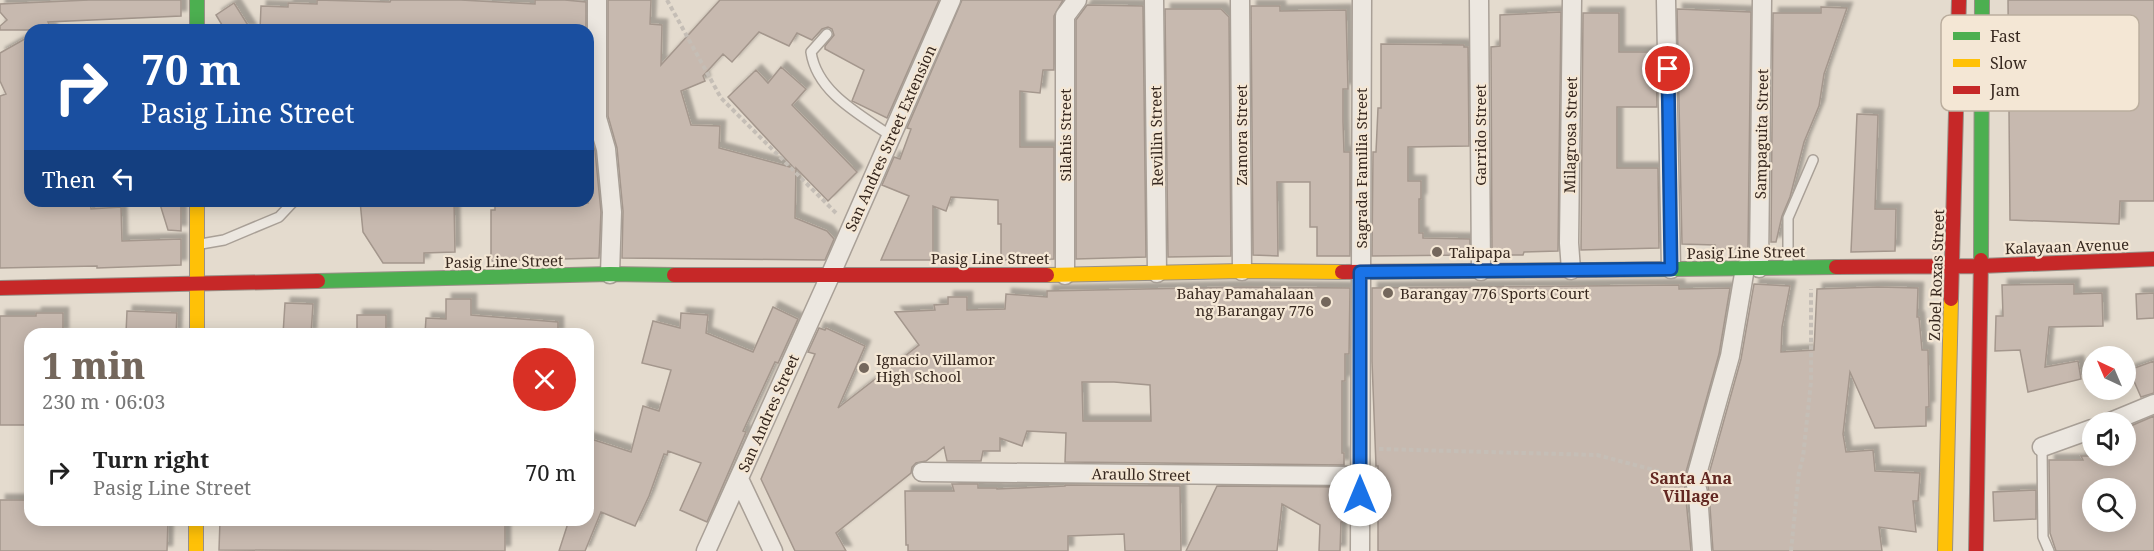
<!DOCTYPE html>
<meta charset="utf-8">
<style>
body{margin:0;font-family:"Noto Serif",serif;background:#f6f6f6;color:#222;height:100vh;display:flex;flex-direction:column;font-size:22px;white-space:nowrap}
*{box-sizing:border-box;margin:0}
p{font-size:20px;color:#767676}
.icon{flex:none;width:33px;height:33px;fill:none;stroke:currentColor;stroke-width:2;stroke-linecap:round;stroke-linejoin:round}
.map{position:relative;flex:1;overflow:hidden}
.details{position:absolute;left:24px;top:328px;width:570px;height:198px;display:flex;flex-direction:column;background:#fff;border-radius:18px;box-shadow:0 3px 15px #0003}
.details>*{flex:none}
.hud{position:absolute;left:24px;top:24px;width:570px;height:183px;border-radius:18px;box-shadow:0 3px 15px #0003;background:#1a4fa0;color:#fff;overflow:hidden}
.needle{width:39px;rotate:316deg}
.buttons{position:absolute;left:2082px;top:346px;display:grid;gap:12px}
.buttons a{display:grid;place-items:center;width:54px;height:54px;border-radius:50%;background:#fff;box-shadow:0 3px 15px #0003;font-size:30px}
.pin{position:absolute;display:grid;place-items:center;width:51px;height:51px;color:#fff;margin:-26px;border:3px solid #fff;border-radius:50%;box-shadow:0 2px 6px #0007}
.me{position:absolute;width:66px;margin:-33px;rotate:0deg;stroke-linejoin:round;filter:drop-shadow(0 0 4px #0008)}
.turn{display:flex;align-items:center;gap:21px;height:126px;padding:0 18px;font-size:27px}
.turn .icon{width:78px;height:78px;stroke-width:2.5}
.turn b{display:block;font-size:42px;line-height:51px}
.then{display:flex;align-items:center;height:57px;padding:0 18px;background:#0003;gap:12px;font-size:22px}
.round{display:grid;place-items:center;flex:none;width:63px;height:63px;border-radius:32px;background:#f6f6f6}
.head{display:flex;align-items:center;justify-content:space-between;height:102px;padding:0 18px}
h1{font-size:36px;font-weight:800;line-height:45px;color:#74675c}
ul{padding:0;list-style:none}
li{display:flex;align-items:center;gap:18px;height:84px;padding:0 18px}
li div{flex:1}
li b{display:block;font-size:22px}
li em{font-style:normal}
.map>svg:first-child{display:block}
.building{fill:#c7b9af;stroke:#a4978d;stroke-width:1.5;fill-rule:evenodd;filter:url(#shadow)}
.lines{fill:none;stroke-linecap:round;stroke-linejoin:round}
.lane-casing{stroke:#a9a097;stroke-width:12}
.street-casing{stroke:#a9a097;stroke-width:21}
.fast-casing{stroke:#999087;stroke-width:16}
.slow-casing{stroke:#999087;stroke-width:16}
.jam-casing{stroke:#999087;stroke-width:16}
.path{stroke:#c5beb6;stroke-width:4;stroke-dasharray:4.5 3;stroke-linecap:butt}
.lane{stroke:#ece7e0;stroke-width:9}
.street{stroke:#ece7e0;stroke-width:18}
.fast{stroke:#4caf50;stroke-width:14}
.slow{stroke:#ffc107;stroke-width:14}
.jam{stroke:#c62828;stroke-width:14}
.route-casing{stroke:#114b97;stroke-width:15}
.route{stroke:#1a73e8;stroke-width:10}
.poi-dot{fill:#74675c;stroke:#f4e7d5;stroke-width:2}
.labels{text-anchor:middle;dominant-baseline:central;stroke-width:4.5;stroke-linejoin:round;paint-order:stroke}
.street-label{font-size:15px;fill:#37281f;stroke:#f4e7d5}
.poi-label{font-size:15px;fill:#37281f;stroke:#f4e7d5;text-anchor:start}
.neighbourhood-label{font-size:16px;font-weight:bold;fill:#622721;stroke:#f4e7d5}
.key{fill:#f4e7d5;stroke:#bbae9e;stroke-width:1.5}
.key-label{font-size:16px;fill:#37281f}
</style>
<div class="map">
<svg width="2154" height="551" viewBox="0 0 2154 551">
<defs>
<filter id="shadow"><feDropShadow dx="5.5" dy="-5.5" stdDeviation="1.5" flood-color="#0004"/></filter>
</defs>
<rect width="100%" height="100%" fill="#e4dbce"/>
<!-- building -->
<path class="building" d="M89,0H181V16L48,22L52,30H0V26L7,20L0,12V4Z
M317,0L390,2L391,0H461L535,4V0H565L586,2V30H260L261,6L288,7V3L317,4Z
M608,0H651L650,24L662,25L661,65L720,0H939L887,118L852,101L864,70L825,49V46L834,35L832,29L828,27L822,29L812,40L797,33L789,46L759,32L732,62L723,54L703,76L705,81L681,91L691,125L720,126L719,148L794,168L728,97L756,70L768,83L781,67L806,89L792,105L857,172L828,201L796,168L795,218L827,231L834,239L825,260L622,258L623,211L617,148L608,116Z
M962,0H1063L1054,16V70H1043L1040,93L1020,91V147H1054V259L1001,260V224H998V200L951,197L946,211L933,206V260H881L909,196L882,185L894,157L900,159L911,129L907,128Z
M2008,0H2154V201H2120L2119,224L2010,220Z
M234,3L251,30H225L216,15Z
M1087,5L1143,6L1146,257L1076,259V20Z
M1251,6H1280V11L1346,10L1348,89H1343V122L1344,152H1350V256H1317V227H1310V182H1277L1278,256L1253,255Z
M1821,7L1847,8L1824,74L1819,106L1804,142L1790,197L1782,216L1776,242H1771L1773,13H1821Z
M1165,9H1221L1229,17L1231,256L1168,257Z
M1677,9L1751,12L1748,249H1715V245L1682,244Z
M1561,12L1558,251L1524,252L1523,255H1492L1491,47L1500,46V15Z
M1583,13H1619V52H1656L1657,107H1617V168H1658L1659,248L1581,250Z
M30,36V201H90L91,209L121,207L122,241L181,239V265L97,268V266L0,268V96L6,94L0,81V53Z
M1381,44L1464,45V47H1468L1469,146L1408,147V181H1421V199H1419V233H1423V238L1470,239V255L1372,256L1373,152H1376L1378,108H1381Z
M1857,114L1878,115L1875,209H1896L1895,251L1851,252Z
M588,127L595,151L601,212L599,258L491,261V210H495V201H542L543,206L588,203Z
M159,201H181V231L168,230Z
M360,201H454L455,252L424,253V263H383L363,232Z
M1754,284L1790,286L1782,327L1781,352L1814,350L1817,289L1878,287L1918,288L1917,317H1919L1922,350H1928L1929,407H1926V426L1875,428L1850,372L1843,434L1846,452L1873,450L1875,471L1920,473L1918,501H1913L1916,532L1879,527L1882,551H1713L1709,492L1707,481L1741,359Z
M2074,284V294L2102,293L2103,326L2049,327L2045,367L2078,361L2081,379L2028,392L2020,350L1995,351L1996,316H2003L2002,285Z
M1679,285V289L1730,288L1719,354L1684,479L1691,551H1378V466H1376L1372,361V288Z
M1242,287L1350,288L1349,354H1345V381H1342V453H1344V465L1065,462L1066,433L1027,431L1022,446L1000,438V451H983L981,461H947L944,447L926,461L916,463L912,467L911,473L836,533L846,551H795L761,479L815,354L808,352L819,328L825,330L826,328L865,346L838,408L919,345L895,312L935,310L934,305L948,304V297H967V310L1005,309L1006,294L1047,297V291ZM1082,382H1114L1150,385L1151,421H1083Z
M2154,293V318L2137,319L2136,294Z
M446,299H471V315L558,322V334H425L426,318L446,319Z
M285,303L313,304L311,334H283Z
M773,307L798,319L778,363L775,362L743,431L746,432L707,522L680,510L701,463L668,451L667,455L664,454L649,496L635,526L601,512L585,551H559L569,520H588V438L631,452L643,406L659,411L671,370L642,363L653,321L680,328L681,313L708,315L706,333L753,352Z
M127,311L177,313L176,334L126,333Z
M36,313H63V334H30V425H0V316H36Z
M357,315H386V334H357Z
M2154,361V393L2141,397L2129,370Z
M2154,416V551H2056L2050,533L2049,460H2083L2081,456H2126V428ZM2092,489H2126V522H2092Z
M952,484H978V488H997V489L1065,486V485L1180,486L1181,551H1125L1124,534L1068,536V551H908V545H906L905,491H954Z
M1217,486L1344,487V508L1343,522H1341L1340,551H1319L1320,525L1282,504L1277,551H1186Z
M2036,490V519L1994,521L1993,492Z
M0,500H30V520H168L167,551H0Z
M220,520H381L441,523V520H505V551L219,550Z"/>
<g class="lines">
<defs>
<path id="lane" d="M827,34L811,52C817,93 861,115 891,136
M201,244L224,240L279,217L294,201
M1788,266V218L1813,160
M2042,447L2043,537L2049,551"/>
<path id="street" d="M597,0V118L606,149L612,212L610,274
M1154,0L1157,273
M1240,0L1242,271
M1479,0L1481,271
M1666,0L1671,269
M1759,268L1762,0
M1571,270L1569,243L1572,0
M1065,275V16L1077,0
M2108,423L2154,404
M2042,447L2092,429
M922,472L1360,476
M739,479L773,551
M706,551L830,276L951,0
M1360,551L1362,0
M1702,551L1698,493L1695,481L1730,356L1745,268"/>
<path id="fast" d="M197,0V30
M1981,260L1982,0
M1594,270L1836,267
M318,281L610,274L674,275"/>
<path id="slow" d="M197,201V334
M1047,275L1242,271L1342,272
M196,520V551
M1945,551L1951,299"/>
<path id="jam" d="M1836,267L1981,266L2154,259
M1342,272L1594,270
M674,275H1047
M0,288L318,281
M1951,299L1959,0
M1976,551L1981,260"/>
</defs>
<!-- lane casing -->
<use href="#lane" class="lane-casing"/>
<!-- street casing -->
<use href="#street" class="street-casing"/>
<!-- fast casing -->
<use href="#fast" class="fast-casing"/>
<!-- slow casing -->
<use href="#slow" class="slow-casing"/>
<!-- jam casing -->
<use href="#jam" class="jam-casing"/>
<!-- path -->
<path class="path" d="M667,0L721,98L836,213
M1379,449L1597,455L1677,476
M1791,551L1799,472L1803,457L1811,382V289"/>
<!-- lane -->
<use href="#lane" class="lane"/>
<!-- street -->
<use href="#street" class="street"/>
<!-- fast -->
<use href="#fast" class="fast"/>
<!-- slow -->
<use href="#slow" class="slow"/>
<!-- jam -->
<use href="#jam" class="jam"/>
</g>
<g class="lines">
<defs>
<path id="route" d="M1360,495V272L1671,269L1668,69"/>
</defs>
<!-- route casing -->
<use href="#route" class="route-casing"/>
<!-- route -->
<use href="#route" class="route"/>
</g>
<!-- markers -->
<g class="poi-dot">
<circle cx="1437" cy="252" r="6"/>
<circle cx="1388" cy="293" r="6"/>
<circle cx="1326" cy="302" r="6"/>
<circle cx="864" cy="368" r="6"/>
</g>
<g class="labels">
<!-- street labels -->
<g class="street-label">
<text transform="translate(1761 134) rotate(-89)">Sampaguita Street</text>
<text transform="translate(1065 135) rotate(-90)">Silahis Street</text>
<text transform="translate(1241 135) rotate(-90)">Zamora Street</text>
<text transform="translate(1480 135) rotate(-90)">Garrido Street</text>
<text transform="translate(1570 135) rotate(-89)">Milagrosa Street</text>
<text transform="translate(1156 136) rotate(-91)">Revillin Street</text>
<text transform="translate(890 138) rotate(-66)">San Andres Street Extension</text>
<text transform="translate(1361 168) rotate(-90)">Sagrada Familia Street</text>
<text transform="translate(2067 246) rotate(-2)">Kalayaan Avenue</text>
<text transform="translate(1746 252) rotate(-1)">Pasig Line Street</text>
<text x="990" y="258">Pasig Line Street</text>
<text transform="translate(504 261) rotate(-1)">Pasig Line Street</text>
<text transform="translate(1936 275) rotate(-88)">Zobel Roxas Street</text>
<text transform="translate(768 413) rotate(-66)">San Andres Street</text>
<text transform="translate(1141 474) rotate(1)">Araullo Street</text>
</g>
<!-- poi labels -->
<g class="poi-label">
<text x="1449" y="252">Talipapa</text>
<text x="1314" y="293" text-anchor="end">Bahay Pamahalaan<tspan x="1314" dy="17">ng Barangay 776</tspan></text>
<text x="1400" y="293">Barangay 776 Sports Court</text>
<text x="876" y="359">Ignacio Villamor<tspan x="876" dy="17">High School</tspan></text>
</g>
<!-- neighbourhood labels -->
<g class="neighbourhood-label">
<text x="1691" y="478">Santa Ana<tspan x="1691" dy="18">Village</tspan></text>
</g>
</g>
<!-- legend -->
<rect x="1941" y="15" width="198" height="96" rx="9" class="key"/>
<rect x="1953" y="32" width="27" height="8" fill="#4caf50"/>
<rect x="1953" y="59" width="27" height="8" fill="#ffc107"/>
<rect x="1953" y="86" width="27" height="8" fill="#c62828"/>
<g class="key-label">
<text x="1990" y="42">Fast</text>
<text x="1990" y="69">Slow</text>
<text x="1990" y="96">Jam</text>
</g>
</svg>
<div class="buttons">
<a><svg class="needle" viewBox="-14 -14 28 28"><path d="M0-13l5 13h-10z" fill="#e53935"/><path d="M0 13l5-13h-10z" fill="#767676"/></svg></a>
<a><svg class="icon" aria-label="sound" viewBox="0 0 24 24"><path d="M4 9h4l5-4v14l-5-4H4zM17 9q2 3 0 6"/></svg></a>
<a><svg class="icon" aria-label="search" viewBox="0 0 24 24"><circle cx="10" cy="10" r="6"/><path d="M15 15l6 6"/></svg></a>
</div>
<div class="pin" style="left:1668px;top:69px;background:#d93025"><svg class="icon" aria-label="arrive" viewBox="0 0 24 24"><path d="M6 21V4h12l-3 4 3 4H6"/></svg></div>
<svg class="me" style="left:1360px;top:495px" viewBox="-20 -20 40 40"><circle r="19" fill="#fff"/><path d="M0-13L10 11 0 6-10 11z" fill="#1a73e8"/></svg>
<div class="hud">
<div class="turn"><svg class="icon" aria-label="right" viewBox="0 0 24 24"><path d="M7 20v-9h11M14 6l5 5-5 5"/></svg><div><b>70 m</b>Pasig Line Street</div></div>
<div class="then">Then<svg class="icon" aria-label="left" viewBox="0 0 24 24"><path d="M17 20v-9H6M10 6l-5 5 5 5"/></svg></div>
</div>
<section class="details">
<div class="head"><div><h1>1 min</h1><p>230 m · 06:03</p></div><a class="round" style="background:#d93025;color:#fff"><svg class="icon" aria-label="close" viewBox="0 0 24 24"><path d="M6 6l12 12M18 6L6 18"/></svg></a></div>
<ul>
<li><svg class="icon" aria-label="right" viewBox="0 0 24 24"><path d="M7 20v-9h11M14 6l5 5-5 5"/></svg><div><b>Turn right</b><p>Pasig Line Street</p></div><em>70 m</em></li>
</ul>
</section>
</div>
